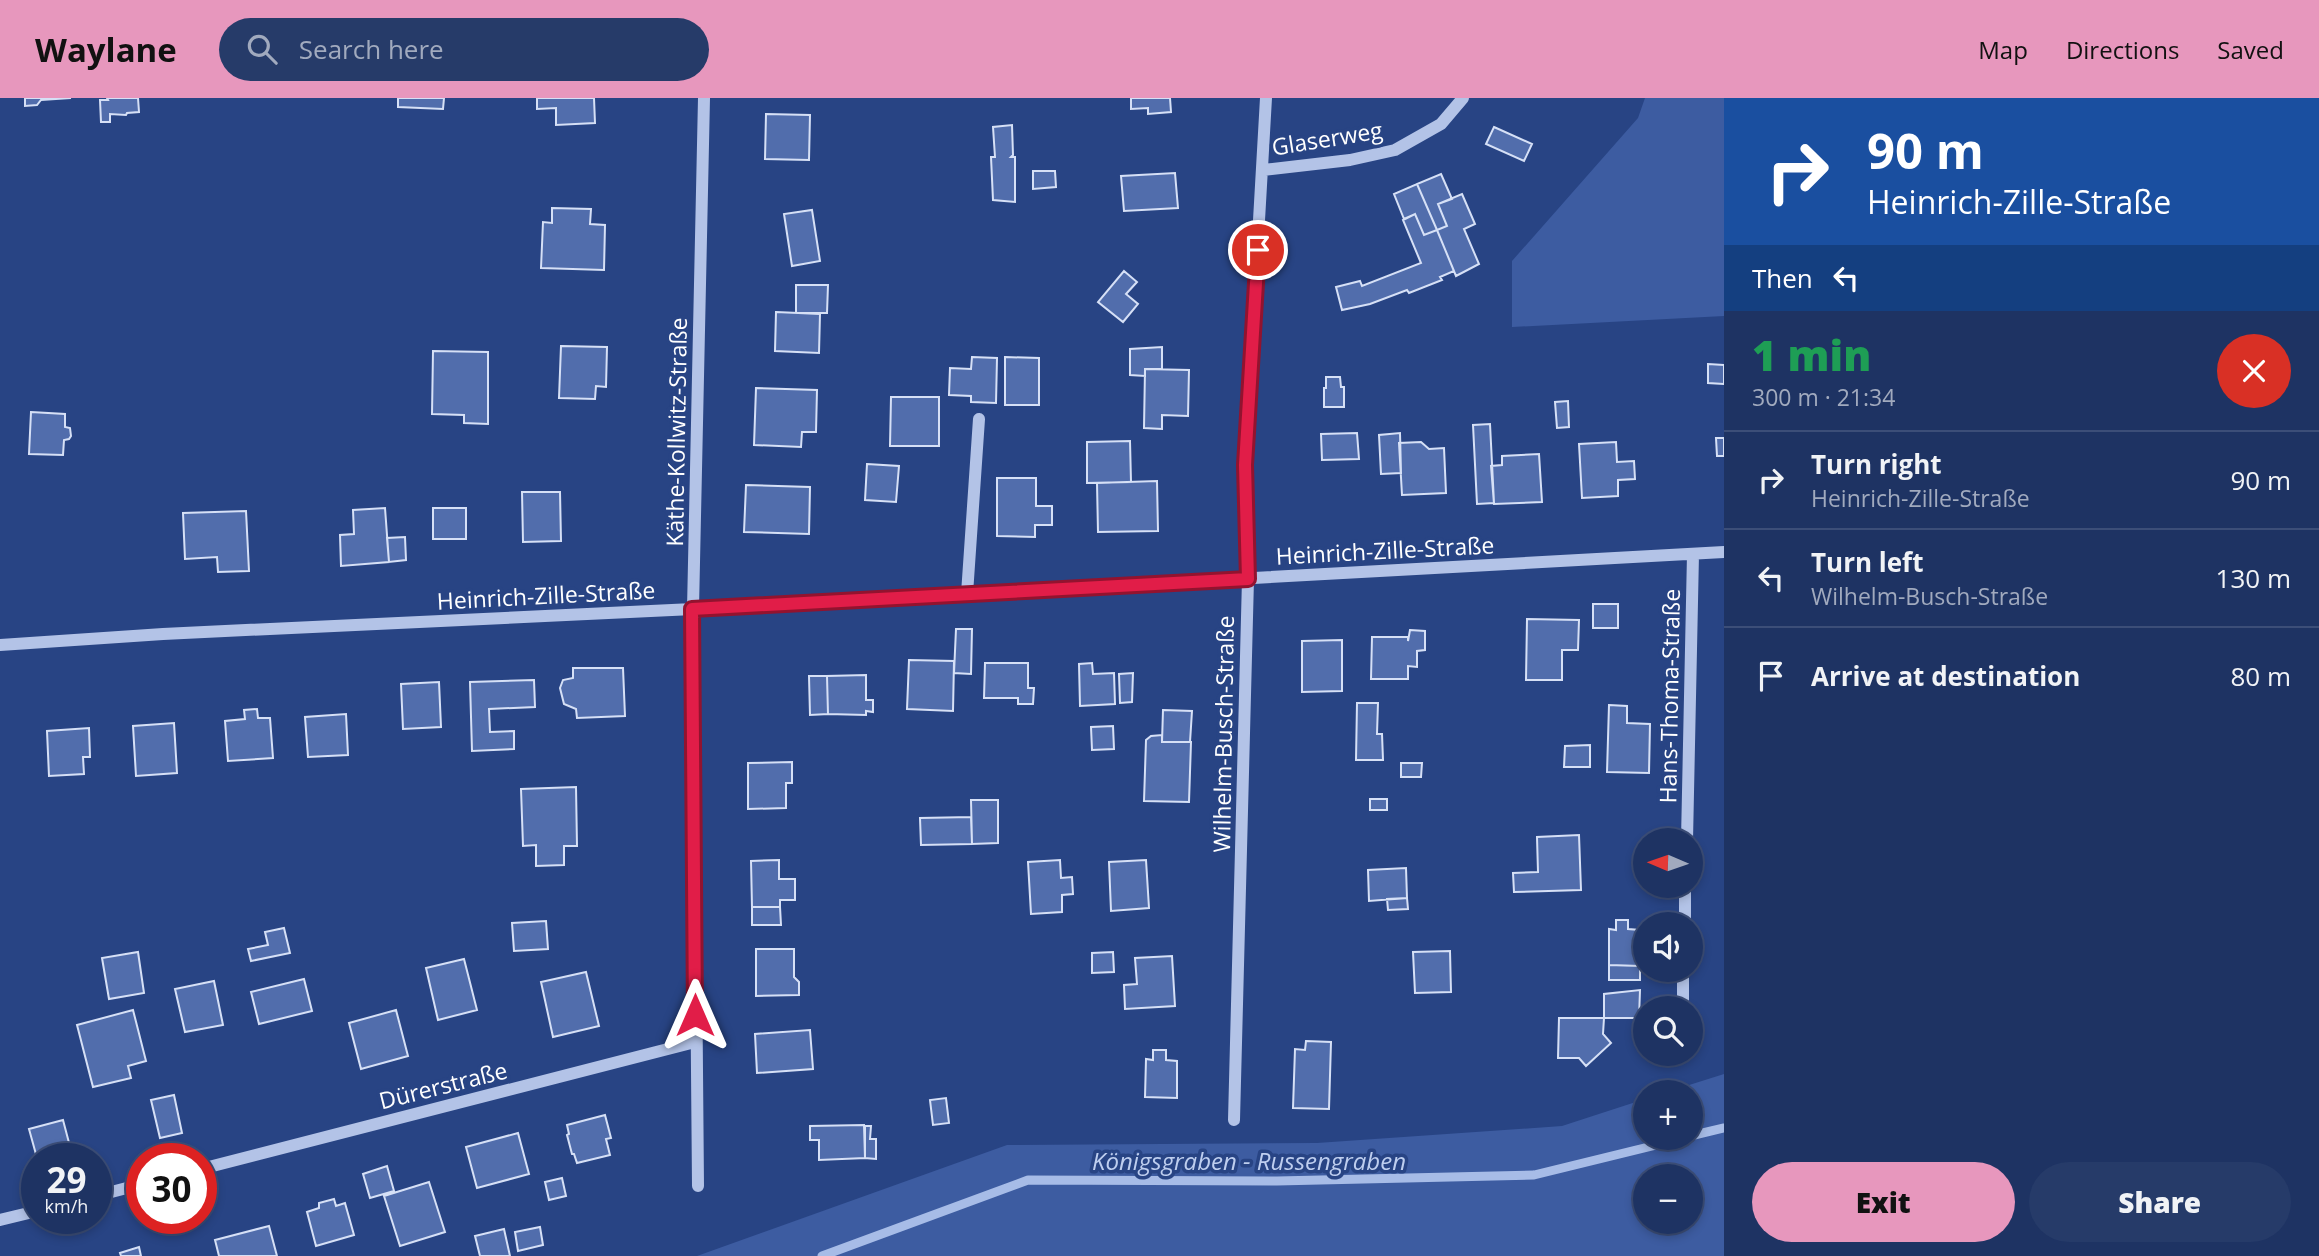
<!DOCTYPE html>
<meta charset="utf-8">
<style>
body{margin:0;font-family:"Open Sans",sans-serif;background:#263b69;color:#f1f3f6;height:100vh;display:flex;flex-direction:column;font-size:26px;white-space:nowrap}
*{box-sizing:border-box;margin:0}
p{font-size:23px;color:#a1aabe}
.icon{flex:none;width:38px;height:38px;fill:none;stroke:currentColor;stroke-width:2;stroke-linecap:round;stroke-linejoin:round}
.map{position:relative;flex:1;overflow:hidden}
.side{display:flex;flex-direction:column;background:#1e3363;width:595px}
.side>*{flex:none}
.guide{background:#1a4fa0;color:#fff;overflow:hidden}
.needle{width:46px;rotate:272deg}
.buttons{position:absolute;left:1633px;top:730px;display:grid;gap:14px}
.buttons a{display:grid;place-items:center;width:70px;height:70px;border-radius:50%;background:#1e3363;box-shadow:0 4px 10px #0003,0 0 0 2px #3c4e78;font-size:35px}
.speed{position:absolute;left:21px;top:1045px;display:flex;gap:14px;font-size:35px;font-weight:700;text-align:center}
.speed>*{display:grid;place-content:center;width:91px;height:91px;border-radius:50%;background:#1e3363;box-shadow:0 4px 10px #0003,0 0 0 2px #3c4e78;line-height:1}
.speed small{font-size:18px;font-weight:400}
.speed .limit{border:10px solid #d22;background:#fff;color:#111}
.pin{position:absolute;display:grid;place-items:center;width:60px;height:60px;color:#fff;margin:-30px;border:4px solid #fff;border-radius:50%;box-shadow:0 2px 7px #0007}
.me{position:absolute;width:77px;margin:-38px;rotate:0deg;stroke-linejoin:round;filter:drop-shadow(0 0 5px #0008)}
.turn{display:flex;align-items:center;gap:24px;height:147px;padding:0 28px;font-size:32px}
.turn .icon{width:91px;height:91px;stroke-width:2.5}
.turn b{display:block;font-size:49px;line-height:60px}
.then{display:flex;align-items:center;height:66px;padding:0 28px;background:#0003;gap:14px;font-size:26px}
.round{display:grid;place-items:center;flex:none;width:74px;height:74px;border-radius:37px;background:#263b69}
.headline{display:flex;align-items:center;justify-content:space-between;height:119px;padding:0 28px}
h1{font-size:42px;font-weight:800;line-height:52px;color:#1e9e55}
.cta{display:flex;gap:14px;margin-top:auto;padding:14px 28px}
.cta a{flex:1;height:80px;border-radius:42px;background:#e797bd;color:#111;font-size:28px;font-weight:800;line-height:80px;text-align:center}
.cta a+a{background:#263b69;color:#f1f3f6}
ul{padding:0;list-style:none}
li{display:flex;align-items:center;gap:21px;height:98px;padding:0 28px;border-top:2px solid #3c4e78}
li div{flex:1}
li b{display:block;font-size:26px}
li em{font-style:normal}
header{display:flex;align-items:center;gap:42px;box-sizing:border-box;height:98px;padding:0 35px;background:#e797bd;color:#111}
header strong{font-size:33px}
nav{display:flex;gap:38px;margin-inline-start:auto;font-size:24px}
.search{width:490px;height:63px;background:#263b69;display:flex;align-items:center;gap:18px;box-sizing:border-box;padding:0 24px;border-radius:38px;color:#a1aabe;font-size:26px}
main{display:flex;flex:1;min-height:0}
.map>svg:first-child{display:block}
.green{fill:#3d5ca1;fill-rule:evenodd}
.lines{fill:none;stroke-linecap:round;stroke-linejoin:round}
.stream{stroke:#a7bce7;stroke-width:9}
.building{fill:#516dac;stroke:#d6e0f6;stroke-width:2}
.minor{stroke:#b3c3e7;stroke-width:12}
.route-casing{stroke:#92132f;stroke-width:18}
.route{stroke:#e11d48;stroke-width:12}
.labels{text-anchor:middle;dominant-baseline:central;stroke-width:7;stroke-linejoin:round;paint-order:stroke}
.street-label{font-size:23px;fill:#fff;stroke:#284484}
.water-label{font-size:24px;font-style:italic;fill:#beceef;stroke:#284484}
</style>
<header>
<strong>Waylane</strong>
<div class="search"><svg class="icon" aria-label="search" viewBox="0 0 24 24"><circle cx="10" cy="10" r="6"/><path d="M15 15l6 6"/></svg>Search here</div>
<nav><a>Map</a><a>Directions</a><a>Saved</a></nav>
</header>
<main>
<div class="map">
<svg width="1724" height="1158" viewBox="0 0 1724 1158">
<rect width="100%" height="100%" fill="#284484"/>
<!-- green -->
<path class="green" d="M1645,0H1724V218L1512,229V163L1638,20Z
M1724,976V1158H697L1007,1047L1317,1045L1562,1028L1645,1001V1040H1690V994H1667ZM1690,1078V1124H1645V1078Z"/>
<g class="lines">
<!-- stream -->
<path class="stream" d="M1690,1038L1724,1030
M822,1158L1028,1082L1277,1083L1534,1077L1685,1040"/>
</g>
<!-- building -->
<path class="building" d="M25,0H71L41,2L37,7L25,8Z
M107,0H138L139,14L127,15L126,17L110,16V24H101L100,2H108Z
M398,0H444L443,11L398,9Z
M537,0H594L595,25L556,27V10L537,11Z
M1131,0H1170L1171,14L1148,16V10L1131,11Z
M766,16L810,17L809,62L765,61Z
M1012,27L1013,57L1011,59H1015V104L993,102L991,59H995L993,29Z
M1494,29L1532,46L1524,63L1486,46Z
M1033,73H1055L1056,89L1033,91Z
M1175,75L1178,110L1124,113L1121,78Z
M1441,76L1452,101L1438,106L1447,128L1437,132L1417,86Z
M1417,86L1437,132L1424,137L1415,116L1404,121L1394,96Z
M1462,96L1475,126L1464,131L1479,166L1456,178L1437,132L1447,128L1438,106Z
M552,110L591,111L590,126L605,127L604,172L541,170L543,124L552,125Z
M812,112L820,163L792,168L784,116Z
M1415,116L1424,137L1437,132L1454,173L1440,179L1442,182L1409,195L1407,192L1370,206L1342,212L1336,189L1360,183L1362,188L1421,165L1403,122Z
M1124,173L1137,184L1126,196L1138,206L1123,224L1098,204Z
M796,187H828L827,215H796Z
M776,214L820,216L819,255L775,253Z
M561,248L607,249L606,289L596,288L595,301L559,300Z
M1162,249V271H1145V278L1130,277V251Z
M433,253L488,254V326L464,325V317L432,316Z
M972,259L997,260L996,305L971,304V298L949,297L950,270L971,271Z
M1005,259L1039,260V307H1005Z
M1708,266L1724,267V286L1708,285Z
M1145,271L1189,272L1188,318L1162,317V331L1144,330Z
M1326,279H1340L1341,289H1344V309H1324V290H1326Z
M756,290L817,292L816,334H802L801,349L754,347Z
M891,299H939V348H890Z
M1568,303L1569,329L1557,330L1555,304Z
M31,314L65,316V329L70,330L71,338L69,341L64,342L63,357L29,356Z
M1490,326L1494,405L1477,406L1473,327Z
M1357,335L1359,361L1322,362L1321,336Z
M1400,335L1401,375L1381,376L1379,337Z
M1716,340H1724V358H1717Z
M1130,343L1131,384L1087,385V344Z
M1421,344L1429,351L1444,350L1446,395L1402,397L1399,345Z
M1616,344L1617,364L1634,363L1635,381L1618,382V398L1582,400L1579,346Z
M1539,356L1542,404L1494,406L1491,368L1502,367V358Z
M867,366L899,368L896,404L865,402Z
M997,380H1036V408H1052V427H1035V439L997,438Z
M1157,383L1158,433L1098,434L1097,385Z
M746,387L810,389L809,436L744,434Z
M522,394H560L561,443L523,444Z
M385,410L389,464L341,468L340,437L354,436L353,412Z
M433,410H466V441H433Z
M246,413L249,473L218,474L217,459L185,461L183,415Z
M405,439L406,462L389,464L387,440Z
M1593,506H1618V530H1593Z
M1527,521L1579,522L1578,552H1562V582H1526Z
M956,531H972L971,576L954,575Z
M1410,532L1425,533V552L1417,553V569L1408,568V581H1371L1372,539H1408V543Z
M1342,542V593L1302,594V543Z
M909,562L954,563L953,613L907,611Z
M985,565H1028V590H1034L1033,606H1018V600H984Z
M1092,565L1093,576L1114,575L1115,606L1080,608L1079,566Z
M573,570H623L625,618L577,620L576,611L564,606L560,590L563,582L573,580Z
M1133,575L1132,604L1120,605L1119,576Z
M866,577V602H873V614L866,613V617L828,616L827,578Z
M809,578H827L828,616L810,617Z
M534,582L535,609L489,611L490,634L514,633V651L472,653L470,584Z
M439,584L441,629L403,631L401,586Z
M1357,605H1378L1377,636H1382L1383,662H1356Z
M1609,607L1627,608V625L1650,626L1649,675L1607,674Z
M257,611L258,620H270L273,660L228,663L225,623L245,621L244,612Z
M1163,612L1192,613L1190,644H1162Z
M346,616L348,657L308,659L305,619Z
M174,625L177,675L136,678L133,628Z
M1113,628L1114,651L1092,652L1091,629Z
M89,630L90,659H83L84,676L49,678L47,633Z
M1162,637V644H1191L1189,704L1144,703L1146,642L1151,638Z
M1590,647V669H1564L1565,648Z
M792,664V685H786V710L748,711V665Z
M1401,665H1422L1421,679H1401Z
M576,689L577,748H564V767L536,768V747L523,748L521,691Z
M1370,701H1387V712H1370Z
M971,702H998V745L972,746Z
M971,719L972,746L921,747L920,720Z
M1579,737L1581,792L1514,794L1513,775L1538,774L1537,739Z
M779,762V781H795V802H780V809H752L751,763Z
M1060,762L1061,780L1072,779L1073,796L1062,797V814L1031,816L1028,764Z
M1146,762L1149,810L1111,813L1109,764Z
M1406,770L1407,800L1369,803L1368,772Z
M1407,800L1408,811L1388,812L1387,801Z
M752,809H780L781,827H752Z
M1616,822H1628V831L1640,832V868L1609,867V831L1616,832Z
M546,823L548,851L514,853L512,825Z
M284,830L290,855L251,863L248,851L268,847L265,834Z
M756,851H794V879L799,884V897L756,898Z
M1450,853L1451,894L1415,895L1413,854Z
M138,854L144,895L109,901L102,860Z
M1113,854L1114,874L1092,875V855Z
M1172,858L1175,908L1125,911L1124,887L1137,886L1135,860Z
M464,861L477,912L438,922L426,870Z
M1609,867L1640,868V882H1609Z
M586,874L599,928L553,939L541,884Z
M304,881L312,913L259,926L251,894Z
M214,883L223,927L185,934L175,891Z
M1640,892L1639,920H1604V896Z
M133,912L146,963L128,968L131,980L93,989L77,927Z
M396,912L408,958L361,971L349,925Z
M1559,920H1604L1603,936L1611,945L1586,968L1579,960H1558Z
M810,932L813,971L757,975L755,936Z
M1306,943L1331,944L1329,1011L1293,1010L1295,951L1305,952Z
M1153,952H1166V962L1177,963V1000L1145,999L1146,961L1153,962Z
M174,997L182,1035L160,1040L151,1002Z
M946,1000L949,1025L933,1027L930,1002Z
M605,1017L611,1040L606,1041L610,1057L577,1065L574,1056H572L567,1037L569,1036L567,1027Z
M63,1022L73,1060H37L29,1031Z
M864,1027L865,1060L819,1062V1042H810V1028Z
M865,1028H871L870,1041H876V1061L865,1060Z
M518,1035L529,1076L477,1090L466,1049Z
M387,1068L394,1093L370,1100L363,1076Z
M562,1080L566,1098L549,1102L545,1084Z
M429,1084L445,1134L400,1148L384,1098Z
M334,1101L336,1108L345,1105L354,1137L316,1148L307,1114L319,1110V1105Z
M269,1128L277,1158H219L215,1142Z
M540,1129L543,1147L518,1153L515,1134Z
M504,1131L510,1158H480L475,1138Z
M139,1149L141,1158H121L120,1155Z"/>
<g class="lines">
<!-- minor -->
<path class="minor" d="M1263,72L1350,62L1395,52L1441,26L1463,0
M967,496L979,321
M0,547L163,536L693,511L1724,454
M1687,742L1693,456
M1685,826V788
M1683,910V872
M1234,1022L1248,481L1245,367L1266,0
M201,1071L695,944
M698,1088L693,511L704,0
M96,1098L142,1086
M0,1122L37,1113"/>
</g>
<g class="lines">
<defs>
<path id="route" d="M695,917L692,511L1248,481L1245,367L1258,152"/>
</defs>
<!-- route casing -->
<use href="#route" class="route-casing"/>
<!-- route -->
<use href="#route" class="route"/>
</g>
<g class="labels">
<!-- street labels -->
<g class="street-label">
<text transform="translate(1327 40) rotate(-9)">Glaserweg</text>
<text transform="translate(676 334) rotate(-89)">Käthe-Kollwitz-Straße</text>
<text transform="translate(1385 452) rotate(-3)">Heinrich-Zille-Straße</text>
<text transform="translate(546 497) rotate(-3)">Heinrich-Zille-Straße</text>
<text transform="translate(1669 598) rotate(-89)">Hans-Thoma-Straße</text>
<text transform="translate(1223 636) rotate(-89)">Wilhelm-Busch-Straße</text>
<text transform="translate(443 987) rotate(-14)">Dürerstraße</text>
</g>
<!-- water labels -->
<g class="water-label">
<text x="1249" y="1062">Königsgraben - Russengraben</text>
</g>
</g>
</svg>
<div class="buttons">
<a><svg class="needle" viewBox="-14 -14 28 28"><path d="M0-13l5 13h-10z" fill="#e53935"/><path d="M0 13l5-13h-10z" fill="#a1aabe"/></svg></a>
<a><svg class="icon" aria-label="sound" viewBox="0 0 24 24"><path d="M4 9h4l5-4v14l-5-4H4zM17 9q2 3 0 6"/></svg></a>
<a><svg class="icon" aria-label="search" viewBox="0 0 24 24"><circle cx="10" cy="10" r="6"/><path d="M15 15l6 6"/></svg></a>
<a>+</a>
<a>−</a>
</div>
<div class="speed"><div>29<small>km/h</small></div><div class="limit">30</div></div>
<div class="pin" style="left:1258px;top:152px;background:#d93025"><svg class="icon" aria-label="arrive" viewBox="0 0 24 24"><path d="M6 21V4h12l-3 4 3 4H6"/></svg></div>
<svg class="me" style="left:695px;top:917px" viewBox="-20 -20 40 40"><path d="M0-17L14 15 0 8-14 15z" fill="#e11d48" stroke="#fff" stroke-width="4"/></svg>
</div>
<section class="side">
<div class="guide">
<div class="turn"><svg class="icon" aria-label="right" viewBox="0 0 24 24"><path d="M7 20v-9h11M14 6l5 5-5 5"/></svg><div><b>90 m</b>Heinrich-Zille-Straße</div></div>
<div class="then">Then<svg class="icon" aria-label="left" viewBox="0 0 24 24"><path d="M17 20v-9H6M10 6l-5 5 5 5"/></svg></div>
</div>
<div class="headline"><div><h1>1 min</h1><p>300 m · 21:34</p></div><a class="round" style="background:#d93025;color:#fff"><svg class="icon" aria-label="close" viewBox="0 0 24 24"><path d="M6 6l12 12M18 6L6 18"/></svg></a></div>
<ul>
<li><svg class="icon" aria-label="right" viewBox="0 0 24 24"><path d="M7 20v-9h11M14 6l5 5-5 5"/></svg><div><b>Turn right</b><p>Heinrich-Zille-Straße</p></div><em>90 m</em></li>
<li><svg class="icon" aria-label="left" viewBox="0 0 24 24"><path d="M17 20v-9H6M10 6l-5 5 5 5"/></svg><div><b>Turn left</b><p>Wilhelm-Busch-Straße</p></div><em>130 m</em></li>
<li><svg class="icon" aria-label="arrive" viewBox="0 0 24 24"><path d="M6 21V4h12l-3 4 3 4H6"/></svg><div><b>Arrive at destination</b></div><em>80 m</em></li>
</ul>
<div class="cta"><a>Exit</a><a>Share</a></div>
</section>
</main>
